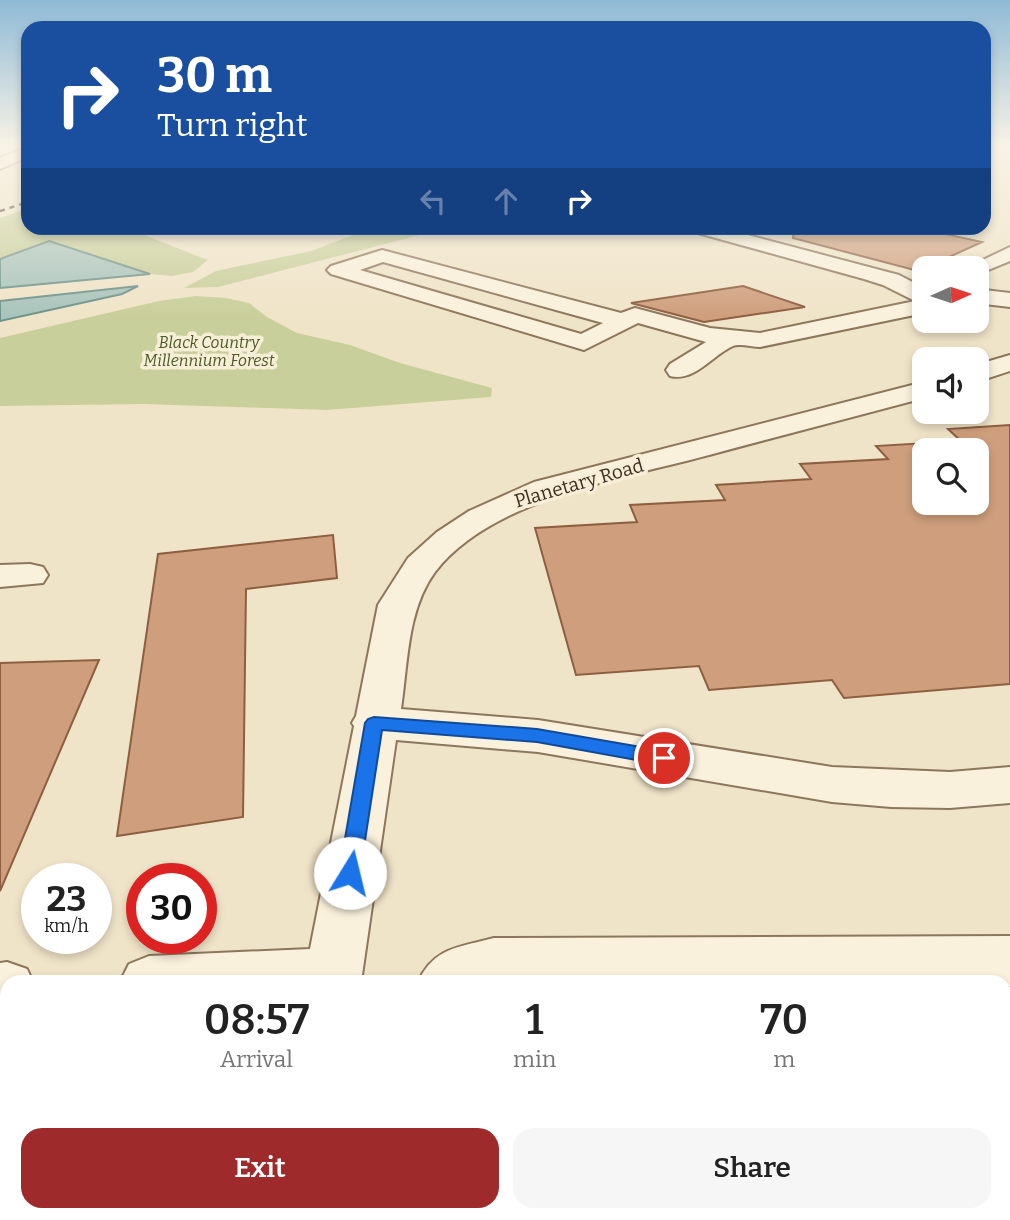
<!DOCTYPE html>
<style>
body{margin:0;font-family:Bitter,serif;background:#f6f6f6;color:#222;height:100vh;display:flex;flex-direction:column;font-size:26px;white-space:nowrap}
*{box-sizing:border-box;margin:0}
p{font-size:23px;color:#767676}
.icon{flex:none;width:38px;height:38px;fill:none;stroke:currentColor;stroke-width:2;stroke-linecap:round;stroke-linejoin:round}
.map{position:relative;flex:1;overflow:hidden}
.panel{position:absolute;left:0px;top:975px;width:1012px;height:247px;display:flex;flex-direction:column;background:#fff;border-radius:21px 21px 0 0;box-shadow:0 4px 10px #0003}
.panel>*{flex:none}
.guide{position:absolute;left:21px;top:21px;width:970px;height:214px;border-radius:21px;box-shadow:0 4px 10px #0003;background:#1a4fa0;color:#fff;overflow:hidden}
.needle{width:46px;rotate:87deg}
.buttons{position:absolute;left:912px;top:256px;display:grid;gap:14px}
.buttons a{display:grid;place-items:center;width:77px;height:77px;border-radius:14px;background:#fff;box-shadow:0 4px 10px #0003;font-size:35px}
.speed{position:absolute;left:21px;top:863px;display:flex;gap:14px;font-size:35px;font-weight:700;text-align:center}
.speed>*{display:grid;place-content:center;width:91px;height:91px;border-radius:50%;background:#fff;box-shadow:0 4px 10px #0003;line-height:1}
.speed small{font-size:18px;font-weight:400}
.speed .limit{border:10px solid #d22;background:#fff;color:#111}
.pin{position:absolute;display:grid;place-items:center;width:60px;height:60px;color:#fff;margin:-30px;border:4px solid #fff;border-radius:50%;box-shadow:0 2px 7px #0007}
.me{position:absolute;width:77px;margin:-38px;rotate:9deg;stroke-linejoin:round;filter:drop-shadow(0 0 5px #0008)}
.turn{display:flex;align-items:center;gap:24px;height:147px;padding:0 21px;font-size:32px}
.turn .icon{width:91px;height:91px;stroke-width:2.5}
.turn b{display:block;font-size:49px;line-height:60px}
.lanes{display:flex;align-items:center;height:66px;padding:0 21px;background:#0003;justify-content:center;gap:35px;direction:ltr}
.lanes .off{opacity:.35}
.eta{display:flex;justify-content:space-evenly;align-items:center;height:119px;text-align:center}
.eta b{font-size:42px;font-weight:600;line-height:49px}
.primary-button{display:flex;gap:14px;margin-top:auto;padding:14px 21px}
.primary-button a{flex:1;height:80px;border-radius:21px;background:#9e2a2b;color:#fff;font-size:28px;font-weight:600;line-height:80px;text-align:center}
.primary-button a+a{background:#f6f6f6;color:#222}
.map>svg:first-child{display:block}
.green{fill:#c9cf9b}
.water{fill:#a9c4bc;stroke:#6f938a;stroke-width:2}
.building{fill:#cf9f7d;stroke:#8d5f41;stroke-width:2;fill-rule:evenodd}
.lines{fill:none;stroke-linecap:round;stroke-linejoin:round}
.minor-casing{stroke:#8d765c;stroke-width:4}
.minor{fill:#faf1dc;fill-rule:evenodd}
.rail{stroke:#3d2e20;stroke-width:2.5;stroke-dasharray:5 5;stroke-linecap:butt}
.route{fill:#1a73e8;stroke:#114b97;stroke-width:2}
.labels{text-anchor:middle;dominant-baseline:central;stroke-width:7;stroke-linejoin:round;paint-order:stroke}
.far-park-label{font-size:16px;font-style:italic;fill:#4d5a26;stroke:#f7eed8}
.street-label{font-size:19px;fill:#3d2e20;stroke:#f7eed8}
</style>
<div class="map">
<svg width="1010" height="1220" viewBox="0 0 1010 1220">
<rect width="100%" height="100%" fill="#f0e4c8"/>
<!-- green -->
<path class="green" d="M28,208V228H126L208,260L193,272L172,276L150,274L49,241L0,259V218Z
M372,228H447L218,287L184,288L216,271L311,251Z
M196,296L226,298L249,303L267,317L297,333L350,345L400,363L492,388L491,397L327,410L144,404L0,406V338L159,301Z"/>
<!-- water -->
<path class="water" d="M49,241L150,274L0,288V259Z
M138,286L122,294L0,321V301Z"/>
<!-- building -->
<path class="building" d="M794,228H918L982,242L918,271L793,238Z
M743,286L805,307L704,322L631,303Z
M1010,425V684L844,698L832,680L709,690L699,666L576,675L535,528L637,522L630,505L725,500L716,485L811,479L800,464L888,459L876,446L961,441L948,429ZM924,450H976V502H924Z
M333,535L337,578L246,589L243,817L117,836L158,554Z
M99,660L0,891V663Z"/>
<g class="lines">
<defs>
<path id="minor" d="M28,147V157L0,169V158Z
M692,228H721L899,275L924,288V313L760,347C752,347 740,343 733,346C711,356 695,382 670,376L666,370L670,364L706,342L638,323L584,350L331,274L327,270L331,266L382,250L621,313L635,308L710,328L760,333L915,301L883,285L864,279L694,232ZM383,262L603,323L581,334L360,270Z
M1010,247V261L976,275V268H966Z
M976,289L1010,293V307L976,303Z
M1010,355V371L976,382V365Z
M924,382V398C852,417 780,436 709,455C624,478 491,499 435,572C407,610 408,663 401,709L538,720L832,767L950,772L1010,767V803L950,808L891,807L832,802L538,752L396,740L361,982H120L129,964L149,956L310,949L354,726L352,723L356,716L378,605L408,558L437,532L469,511L534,482Z
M30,564L43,567L48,575L43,583L0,587V565Z
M1010,936V986H1004V982H418C434,947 460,947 494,938Z
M7,962L27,969L33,982H7V1014L0,1015V963Z
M261,1214H331L330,1220H260Z
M367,1214H437L436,1220H366Z"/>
</defs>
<!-- minor casing -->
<use href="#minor" class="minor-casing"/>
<!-- minor -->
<use href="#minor" class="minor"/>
<!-- rail -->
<path class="rail" d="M0,211L28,202"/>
</g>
<!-- sky -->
<linearGradient id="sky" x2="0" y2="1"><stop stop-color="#8fbad6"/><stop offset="0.46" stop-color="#f8f3e6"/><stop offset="1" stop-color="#f8f3e6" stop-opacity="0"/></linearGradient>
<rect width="1010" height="316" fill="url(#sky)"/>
<!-- route -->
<path class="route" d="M374,717L537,729L664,751L671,753L674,758L671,763L664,765L537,742L382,730L360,873L357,879L350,882L342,879L339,873L365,723L368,719Z"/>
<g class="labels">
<!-- far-park labels -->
<g class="far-park-label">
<text x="209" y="342">Black Country<tspan x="209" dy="18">Millennium Forest</tspan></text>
</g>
<!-- street labels -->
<g class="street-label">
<text transform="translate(579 483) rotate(-16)">Planetary Road</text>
</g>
</g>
</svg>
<div class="buttons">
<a><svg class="needle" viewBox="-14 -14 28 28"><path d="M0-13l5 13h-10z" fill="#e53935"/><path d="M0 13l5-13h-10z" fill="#767676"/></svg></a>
<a><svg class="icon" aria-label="sound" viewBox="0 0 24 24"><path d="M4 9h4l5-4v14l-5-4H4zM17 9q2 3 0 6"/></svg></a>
<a><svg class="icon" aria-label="search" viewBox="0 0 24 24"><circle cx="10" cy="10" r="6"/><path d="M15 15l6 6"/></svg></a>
</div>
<div class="speed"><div>23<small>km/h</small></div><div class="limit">30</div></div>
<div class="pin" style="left:664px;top:758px;background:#d93025"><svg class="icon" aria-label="arrive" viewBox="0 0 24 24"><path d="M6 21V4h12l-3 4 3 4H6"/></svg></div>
<svg class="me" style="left:350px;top:873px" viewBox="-20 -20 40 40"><circle r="19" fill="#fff"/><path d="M0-13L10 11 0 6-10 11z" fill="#1a73e8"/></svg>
<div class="guide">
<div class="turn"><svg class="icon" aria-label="right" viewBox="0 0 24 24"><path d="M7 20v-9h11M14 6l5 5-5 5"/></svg><div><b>30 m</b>Turn right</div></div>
<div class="lanes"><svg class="icon off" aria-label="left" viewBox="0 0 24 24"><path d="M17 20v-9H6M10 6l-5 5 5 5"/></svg><svg class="icon off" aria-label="ahead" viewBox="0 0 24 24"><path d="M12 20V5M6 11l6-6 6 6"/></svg><svg class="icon" aria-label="right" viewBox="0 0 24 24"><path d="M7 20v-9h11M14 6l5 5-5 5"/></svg></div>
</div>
<section class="panel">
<div class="eta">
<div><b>08:57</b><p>Arrival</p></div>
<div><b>1</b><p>min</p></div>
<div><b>70</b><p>m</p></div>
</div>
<div class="primary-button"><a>Exit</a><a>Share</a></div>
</section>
</div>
